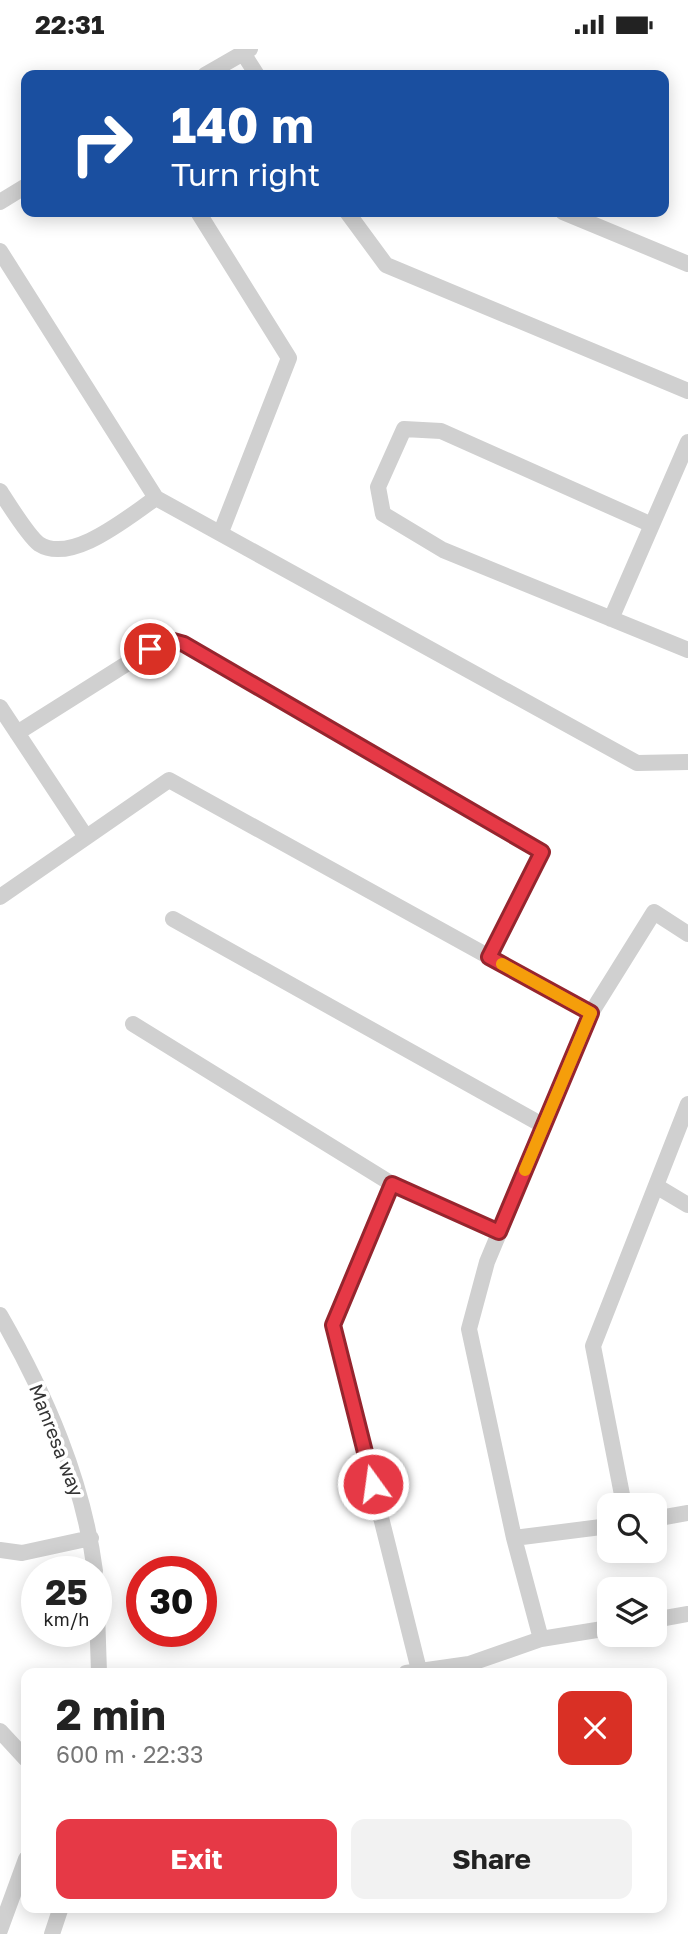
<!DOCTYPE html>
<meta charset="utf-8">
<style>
body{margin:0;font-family:"Golos Text",sans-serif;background:#f2f2f2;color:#222;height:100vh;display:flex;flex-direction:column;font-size:26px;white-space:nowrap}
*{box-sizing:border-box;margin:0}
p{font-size:23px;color:#767676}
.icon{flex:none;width:38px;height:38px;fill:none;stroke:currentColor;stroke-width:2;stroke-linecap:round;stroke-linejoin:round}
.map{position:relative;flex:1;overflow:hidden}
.sheet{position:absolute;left:21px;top:1619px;width:646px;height:245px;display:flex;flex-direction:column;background:#fff;border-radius:14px;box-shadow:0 4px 18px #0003}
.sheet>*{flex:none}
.top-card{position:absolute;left:21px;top:21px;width:648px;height:147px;border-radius:14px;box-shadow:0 4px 18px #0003;background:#1a4fa0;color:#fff;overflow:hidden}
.fabs{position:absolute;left:597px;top:1444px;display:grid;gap:14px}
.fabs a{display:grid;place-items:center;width:70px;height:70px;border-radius:14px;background:#fff;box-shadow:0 4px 18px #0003;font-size:35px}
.speed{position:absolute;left:21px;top:1507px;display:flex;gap:14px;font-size:35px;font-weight:700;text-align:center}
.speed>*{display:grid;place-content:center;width:91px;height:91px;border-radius:50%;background:#fff;box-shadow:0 4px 18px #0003;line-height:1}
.speed small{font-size:18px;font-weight:400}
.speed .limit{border:10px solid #d22;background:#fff;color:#111}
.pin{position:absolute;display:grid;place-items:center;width:60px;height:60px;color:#fff;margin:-30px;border:4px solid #fff;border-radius:50%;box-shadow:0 2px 7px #0007}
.me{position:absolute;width:77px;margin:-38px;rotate:346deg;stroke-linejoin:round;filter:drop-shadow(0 0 5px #0008)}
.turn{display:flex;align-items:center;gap:24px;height:147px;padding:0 35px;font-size:32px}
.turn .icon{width:91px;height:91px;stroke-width:2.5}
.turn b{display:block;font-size:49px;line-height:60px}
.round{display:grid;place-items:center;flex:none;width:74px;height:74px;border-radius:14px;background:#f2f2f2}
.summary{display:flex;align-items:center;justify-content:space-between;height:119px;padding:0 35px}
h1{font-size:42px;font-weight:700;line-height:52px}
.cta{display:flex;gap:14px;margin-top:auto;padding:14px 35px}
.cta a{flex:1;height:80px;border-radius:14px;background:#e63946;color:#fff;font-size:28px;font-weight:700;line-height:80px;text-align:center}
.cta a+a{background:#f2f2f2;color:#222}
.status{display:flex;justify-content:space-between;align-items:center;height:49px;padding:0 35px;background:#fff;direction:ltr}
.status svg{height:19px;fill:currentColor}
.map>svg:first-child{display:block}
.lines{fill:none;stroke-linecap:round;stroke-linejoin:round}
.minor{stroke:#d0d0d0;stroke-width:16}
.route-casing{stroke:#96252e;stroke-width:18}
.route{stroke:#e63946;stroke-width:12}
.slow{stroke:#f59e0b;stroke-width:12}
.labels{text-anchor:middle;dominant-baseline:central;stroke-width:7;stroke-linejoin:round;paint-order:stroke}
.street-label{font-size:19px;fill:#333;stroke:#fff}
</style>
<div class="status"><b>22:31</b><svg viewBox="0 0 49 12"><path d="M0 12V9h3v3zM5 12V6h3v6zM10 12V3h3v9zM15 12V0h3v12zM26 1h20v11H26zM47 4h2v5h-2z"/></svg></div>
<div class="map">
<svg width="688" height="1885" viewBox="0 0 688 1885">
<rect width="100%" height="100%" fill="#fff"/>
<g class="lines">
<!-- minor -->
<path class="minor" d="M243,4L257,26
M205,26L250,0
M0,153L26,137
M198,163L289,309L221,483
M347,163L386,216L688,342
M563,163L688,215
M0,202L156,449L637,714L688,713
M0,442C8,454 28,487 39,495C72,516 129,467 156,449
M652,476L441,382L404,380L378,438L383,465L443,501L688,601
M611,570L688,393
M0,658L86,788
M17,684L166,590L184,595L542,803L489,908
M0,848L169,731L591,964
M173,870L544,1077
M133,975L392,1135L499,1183
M392,1135L333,1276L419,1621
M656,1137L688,1156
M0,1266C46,1346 83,1431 95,1522
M624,1456L593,1297L688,1055
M654,1470L688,1464
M514,1489L609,1477
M0,1501L22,1504L91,1489
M96,1531L99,1624
M654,1571L688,1565
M541,1590L514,1489L469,1280L487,1213L591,964L654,863L688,885
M406,1624L469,1615L541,1590L609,1579
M0,1682L26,1710
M0,1881L26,1810
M52,1885L61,1858"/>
</g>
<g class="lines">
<defs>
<path id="route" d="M150,600L166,590L184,595L542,803L489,908L591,964L499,1183L392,1135L333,1276L373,1435"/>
</defs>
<!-- route casing -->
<use href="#route" class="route-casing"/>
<!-- route -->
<use href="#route" class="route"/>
<!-- slow -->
<path class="slow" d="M502,915L591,964L525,1121"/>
</g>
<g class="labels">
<!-- street labels -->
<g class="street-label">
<text transform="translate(57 1391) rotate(69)">Manresa way</text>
</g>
</g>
</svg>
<div class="fabs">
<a><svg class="icon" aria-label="search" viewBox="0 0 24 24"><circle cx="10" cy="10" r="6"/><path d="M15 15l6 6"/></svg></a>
<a><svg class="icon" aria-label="layers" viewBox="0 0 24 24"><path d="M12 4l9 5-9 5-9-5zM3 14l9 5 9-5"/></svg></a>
</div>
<div class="speed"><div>25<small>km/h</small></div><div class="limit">30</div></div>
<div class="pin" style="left:150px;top:600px;background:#d93025"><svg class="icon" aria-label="arrive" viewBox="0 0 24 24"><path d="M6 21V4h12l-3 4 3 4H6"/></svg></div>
<svg class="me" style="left:373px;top:1435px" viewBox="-20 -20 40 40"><circle r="17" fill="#e63946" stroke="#fff" stroke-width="3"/><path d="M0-11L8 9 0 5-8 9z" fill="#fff"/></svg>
<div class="top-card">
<div class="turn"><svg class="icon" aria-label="right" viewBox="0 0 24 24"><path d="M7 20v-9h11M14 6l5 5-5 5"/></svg><div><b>140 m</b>Turn right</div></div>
</div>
<section class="sheet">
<div class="summary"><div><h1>2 min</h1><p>600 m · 22:33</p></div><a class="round" style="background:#d93025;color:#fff"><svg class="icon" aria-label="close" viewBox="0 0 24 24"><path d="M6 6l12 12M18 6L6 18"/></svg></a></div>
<div class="cta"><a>Exit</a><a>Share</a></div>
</section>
</div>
